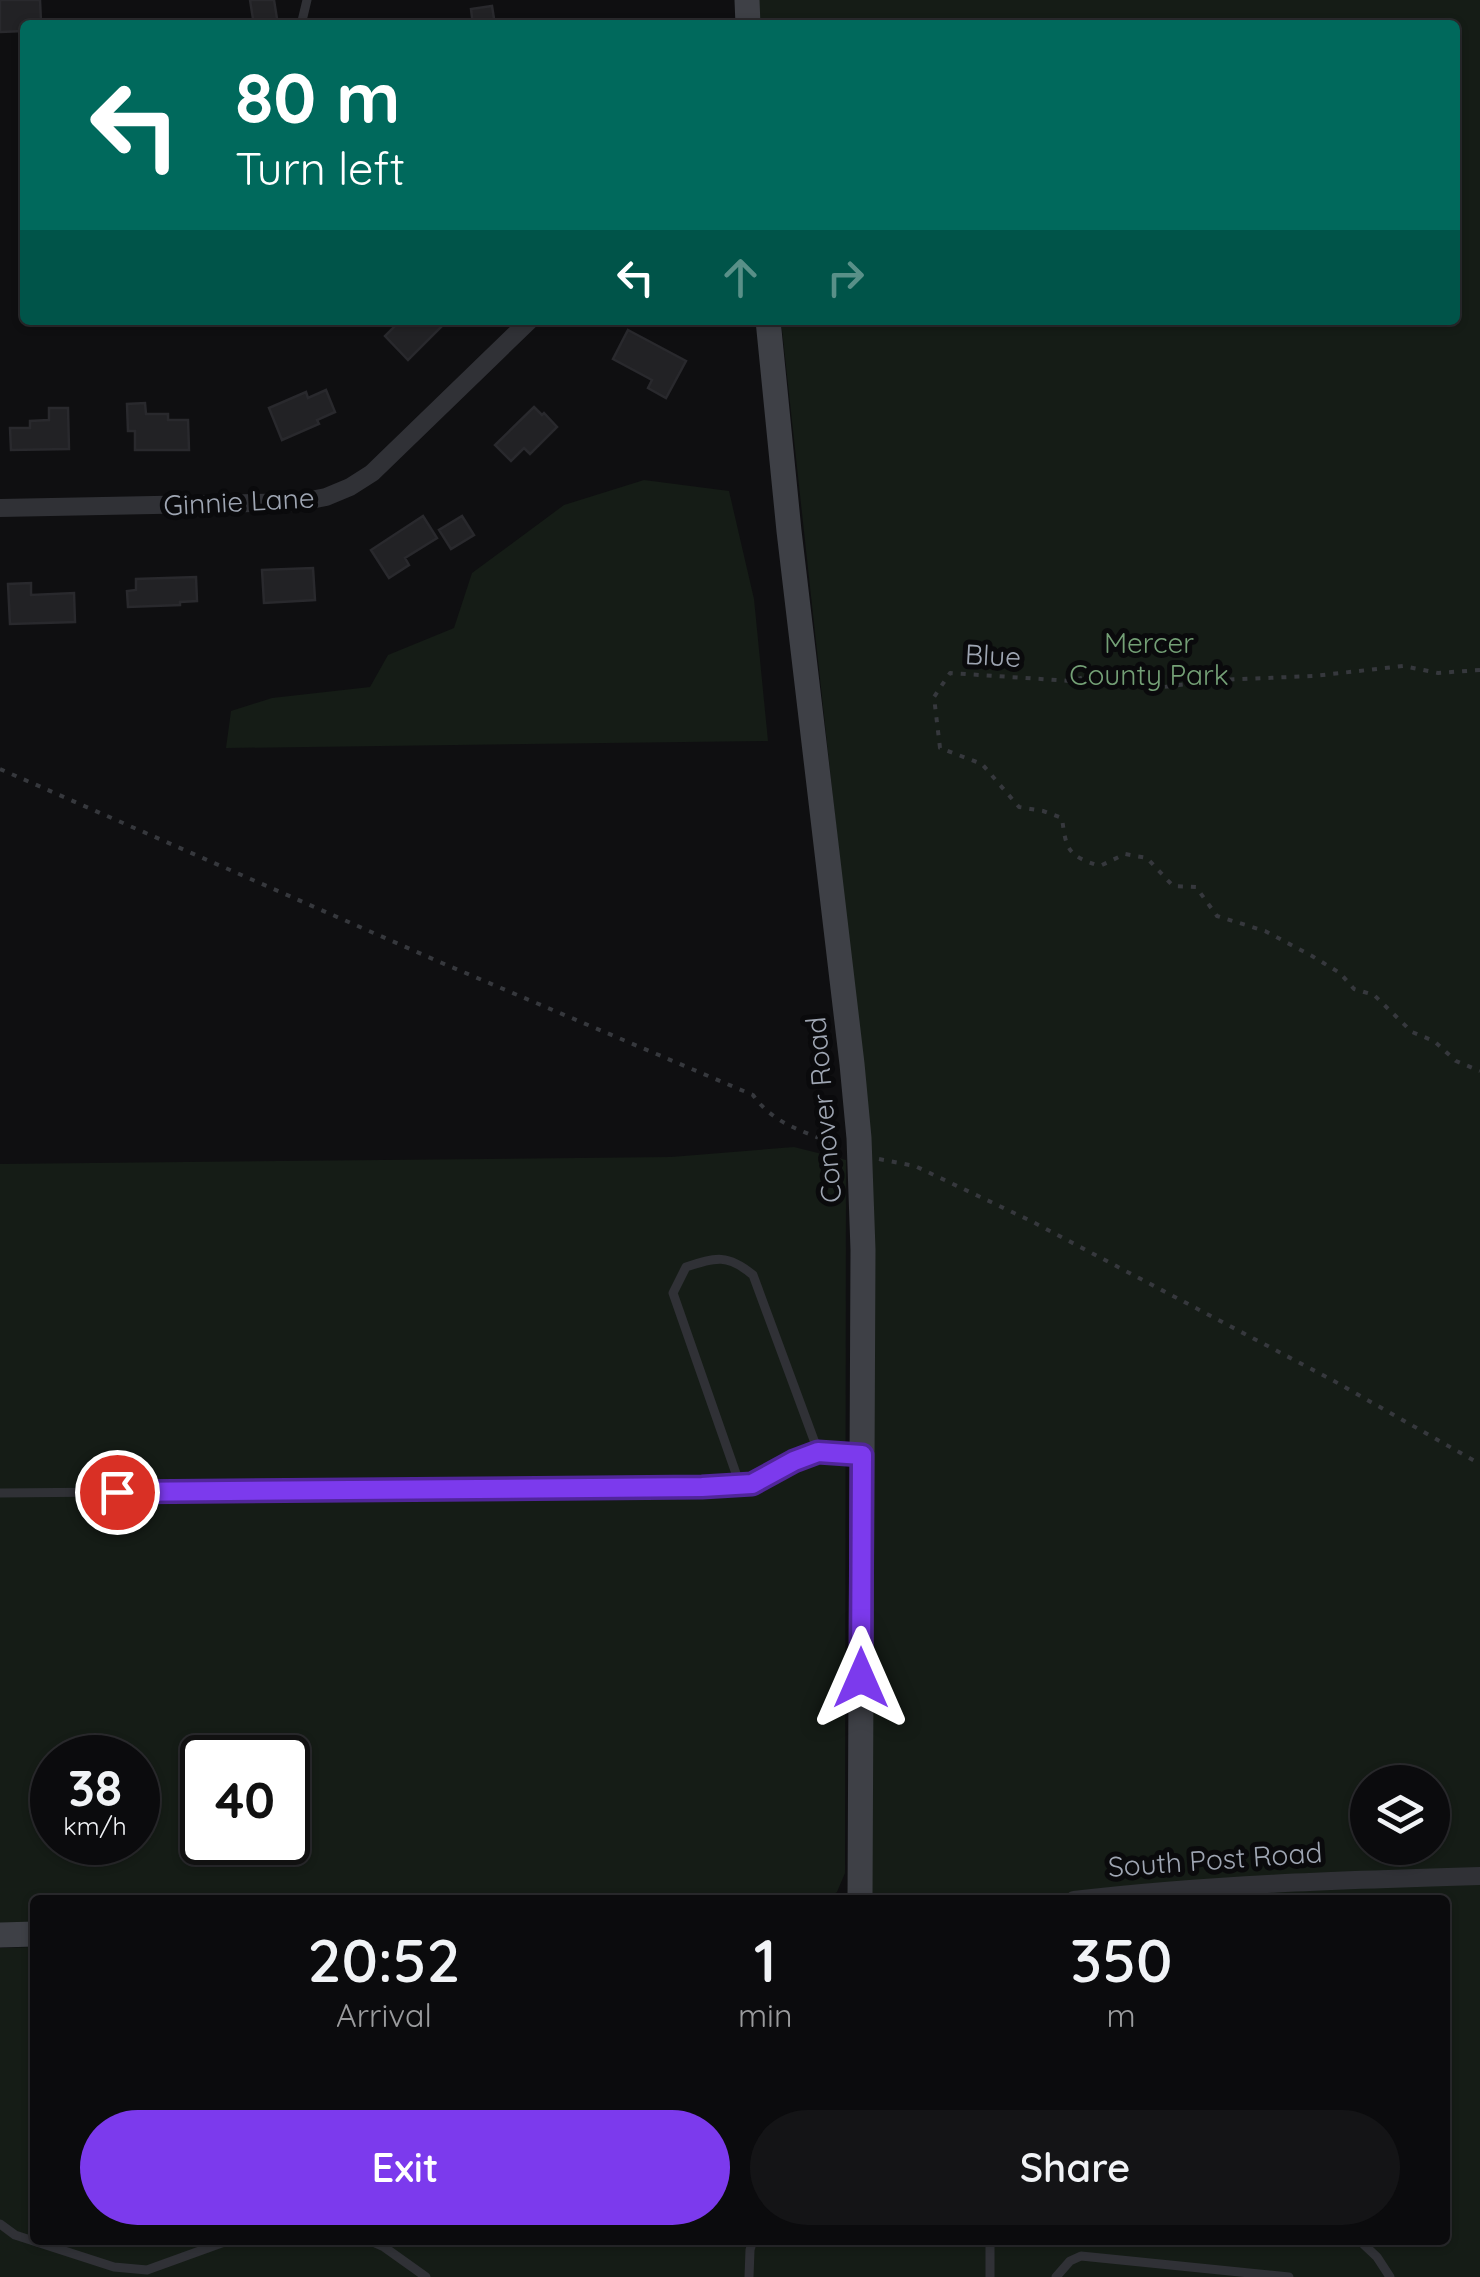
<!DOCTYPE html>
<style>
body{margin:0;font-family:Quicksand,sans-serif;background:#141416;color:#f1f3f6;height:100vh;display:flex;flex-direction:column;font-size:38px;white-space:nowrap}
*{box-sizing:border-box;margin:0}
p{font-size:32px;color:#9a9b9d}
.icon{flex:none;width:55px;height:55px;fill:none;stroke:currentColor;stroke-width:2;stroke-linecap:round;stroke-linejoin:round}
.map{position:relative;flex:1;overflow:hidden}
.panel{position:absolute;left:30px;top:1895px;width:1420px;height:350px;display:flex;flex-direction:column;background:#0b0b0d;border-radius:10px;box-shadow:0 2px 8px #0004,0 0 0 2px #2b2b2e}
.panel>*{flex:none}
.hud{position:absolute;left:20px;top:20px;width:1440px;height:305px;border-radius:10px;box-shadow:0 2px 8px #0004,0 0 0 2px #2b2b2e;background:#00695c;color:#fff;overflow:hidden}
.tools{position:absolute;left:1350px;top:1765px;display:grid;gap:20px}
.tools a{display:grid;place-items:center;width:100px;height:100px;border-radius:50%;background:#0b0b0d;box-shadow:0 2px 8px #0004,0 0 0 2px #2b2b2e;font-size:50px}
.speed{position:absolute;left:30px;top:1735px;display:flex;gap:20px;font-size:50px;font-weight:700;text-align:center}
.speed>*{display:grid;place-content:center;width:130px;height:130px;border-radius:50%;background:#0b0b0d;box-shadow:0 2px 8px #0004,0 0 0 2px #2b2b2e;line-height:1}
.speed small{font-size:25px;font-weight:400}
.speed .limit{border:5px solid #111;border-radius:15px;background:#fff;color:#111}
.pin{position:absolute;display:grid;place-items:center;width:85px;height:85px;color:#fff;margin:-42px;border:5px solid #fff;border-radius:50%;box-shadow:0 2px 10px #0007}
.me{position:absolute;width:110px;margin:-55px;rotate:0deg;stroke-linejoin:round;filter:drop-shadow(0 0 8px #0008)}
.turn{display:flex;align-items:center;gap:35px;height:210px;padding:0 50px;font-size:45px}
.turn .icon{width:130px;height:130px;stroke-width:2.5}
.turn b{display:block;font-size:70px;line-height:85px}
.lanes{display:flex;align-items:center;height:95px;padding:0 50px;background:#0003;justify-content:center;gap:50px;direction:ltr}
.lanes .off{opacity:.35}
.eta{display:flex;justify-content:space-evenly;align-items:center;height:170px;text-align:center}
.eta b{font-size:60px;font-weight:600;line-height:70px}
.button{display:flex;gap:20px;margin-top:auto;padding:20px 50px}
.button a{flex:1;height:115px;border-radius:60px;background:#7c3aed;color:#fff;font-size:40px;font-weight:600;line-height:115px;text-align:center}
.button a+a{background:#141416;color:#f1f3f6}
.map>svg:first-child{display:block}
.green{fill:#151c16;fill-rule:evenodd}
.building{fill:#222225;stroke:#29292d;stroke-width:2.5}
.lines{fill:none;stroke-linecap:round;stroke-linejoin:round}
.path{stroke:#36383d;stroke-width:4;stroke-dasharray:5 8;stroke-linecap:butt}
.lane{stroke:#303136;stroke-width:9}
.street{stroke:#303136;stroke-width:18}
.secondary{stroke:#3e4046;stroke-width:25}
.route-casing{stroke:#51269a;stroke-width:25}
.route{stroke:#7c3aed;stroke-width:18}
.labels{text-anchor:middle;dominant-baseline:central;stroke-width:10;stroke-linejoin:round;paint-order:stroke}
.street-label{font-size:28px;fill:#9fa6b3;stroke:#0a0a0c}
.park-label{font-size:28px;fill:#74a076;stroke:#0a0a0c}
</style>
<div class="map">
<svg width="1480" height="2277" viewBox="0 0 1480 2277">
<rect width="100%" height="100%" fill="#0f0f11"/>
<!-- green -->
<path class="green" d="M758,0H1480V2277H0V1948L35,1947V2240H1445V1900H868L853,982L781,320H1455V25H759ZM1368,1782H1432V1848H1368Z
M644,480L729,491L754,599L768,741L226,748L231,711L272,698L370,687L388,655L454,628L472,573L564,505Z
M794,1147L846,1160L845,1873L837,1892L822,1900H35V1923L0,1924V1164L671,1157ZM52,1758H138V1842H52ZM202,1758H288V1842H202Z"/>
<!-- building -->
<path class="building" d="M0,0H40L41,22L22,23L23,31L0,32Z
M250,0H274L278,25H254Z
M492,6L495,25H473L471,9Z
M401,320H448L408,360L385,336Z
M628,330L686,361L666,398L648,388L652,380L613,359Z
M326,390L335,412L317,420L319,424L282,440L269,408L306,392L308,398Z
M145,403L146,414H168V420H188L189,450H135V431H128L127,404Z
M534,407L542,415L544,413L557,427L530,454L524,448L511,461L495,445Z
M49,408H68L69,449L11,450L10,428H30V421L49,420Z
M423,516L437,538L405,558L409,565L389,578L371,550Z
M462,516L474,535L451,549L439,530Z
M313,568L315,600L264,603L262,570Z
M196,577L197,601L180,602V605L128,607L127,591L136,590V579Z
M31,583V595L74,593L75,622L10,624L8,584Z"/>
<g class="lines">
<!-- path -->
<path class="path" d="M1480,670L1438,673L1403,666L1314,676L1218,680L1164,687L1105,671L1071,681L950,673L934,697L940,748L982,764L1019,807L1043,811L1062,818C1066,850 1068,856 1100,866L1125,854L1147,858L1173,886L1196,887L1217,916L1265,931L1312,956L1340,973L1354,989L1374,995L1412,1032L1434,1041L1456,1061L1480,1071
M0,769L442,963L753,1095C774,1125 804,1131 837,1145
M879,1159L915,1166L1031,1221L1334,1381L1480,1464"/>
<!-- lane -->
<path class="lane" d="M301,25L307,0
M740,1485L673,1293L686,1267C716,1257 728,1254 753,1275L818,1451
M0,1493L702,1487L752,1484L794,1461L818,1451L859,1455
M0,2224L15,2235L114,2267L147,2270L230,2240
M368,2240L384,2247L426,2277
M1359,2240L1377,2257L1390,2277
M749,2277L750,2250L753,2240
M990,2277V2240
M1056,2277L1070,2261L1081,2256L1289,2277"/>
<!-- street -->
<path class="street" d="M0,508L300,502L326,497L350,487L372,473L530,320
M1074,1900C1209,1884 1344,1880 1480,1876"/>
<!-- secondary -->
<path class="secondary" d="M747,0L748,25
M768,320L789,531L852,1064L859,1138L863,1250L860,1900
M0,1935L35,1934"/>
</g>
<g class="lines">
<defs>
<path id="route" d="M117,1492L702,1487L752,1484L794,1461L818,1452L862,1455L861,1678"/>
</defs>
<!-- route casing -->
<use href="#route" class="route-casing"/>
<!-- route -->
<use href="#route" class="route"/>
</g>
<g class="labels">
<!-- street labels -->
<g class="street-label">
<text transform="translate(239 501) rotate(-3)">Ginnie Lane</text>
<text transform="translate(993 655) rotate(3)">Blue</text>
<text transform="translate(823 1110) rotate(-95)">Conover Road</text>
<text transform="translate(1215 1859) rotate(-4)">South Post Road</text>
</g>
<!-- park labels -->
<g class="park-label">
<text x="1149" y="642">Mercer<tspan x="1149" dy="32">County Park</tspan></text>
</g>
</g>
</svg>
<div class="tools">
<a><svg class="icon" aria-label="layers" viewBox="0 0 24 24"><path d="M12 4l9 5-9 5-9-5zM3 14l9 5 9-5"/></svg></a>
</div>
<div class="speed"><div>38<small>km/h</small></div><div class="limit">40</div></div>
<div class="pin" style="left:117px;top:1492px;background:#d93025"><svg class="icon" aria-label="arrive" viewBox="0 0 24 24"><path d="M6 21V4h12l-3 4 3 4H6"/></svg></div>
<svg class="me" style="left:861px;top:1678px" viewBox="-20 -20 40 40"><path d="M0-17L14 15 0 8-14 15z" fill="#7c3aed" stroke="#fff" stroke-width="4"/></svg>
<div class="hud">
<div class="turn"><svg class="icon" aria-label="left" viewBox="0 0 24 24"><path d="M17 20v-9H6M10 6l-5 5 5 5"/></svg><div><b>80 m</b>Turn left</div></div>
<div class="lanes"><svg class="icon" aria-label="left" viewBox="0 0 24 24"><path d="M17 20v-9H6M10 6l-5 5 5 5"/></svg><svg class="icon off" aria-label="ahead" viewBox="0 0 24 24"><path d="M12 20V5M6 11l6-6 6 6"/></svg><svg class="icon off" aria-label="right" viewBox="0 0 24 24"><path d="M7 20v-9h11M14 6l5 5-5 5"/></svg></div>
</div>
<section class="panel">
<div class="eta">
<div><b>20:52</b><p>Arrival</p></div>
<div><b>1</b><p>min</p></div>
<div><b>350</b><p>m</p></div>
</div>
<div class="button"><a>Exit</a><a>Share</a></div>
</section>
</div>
